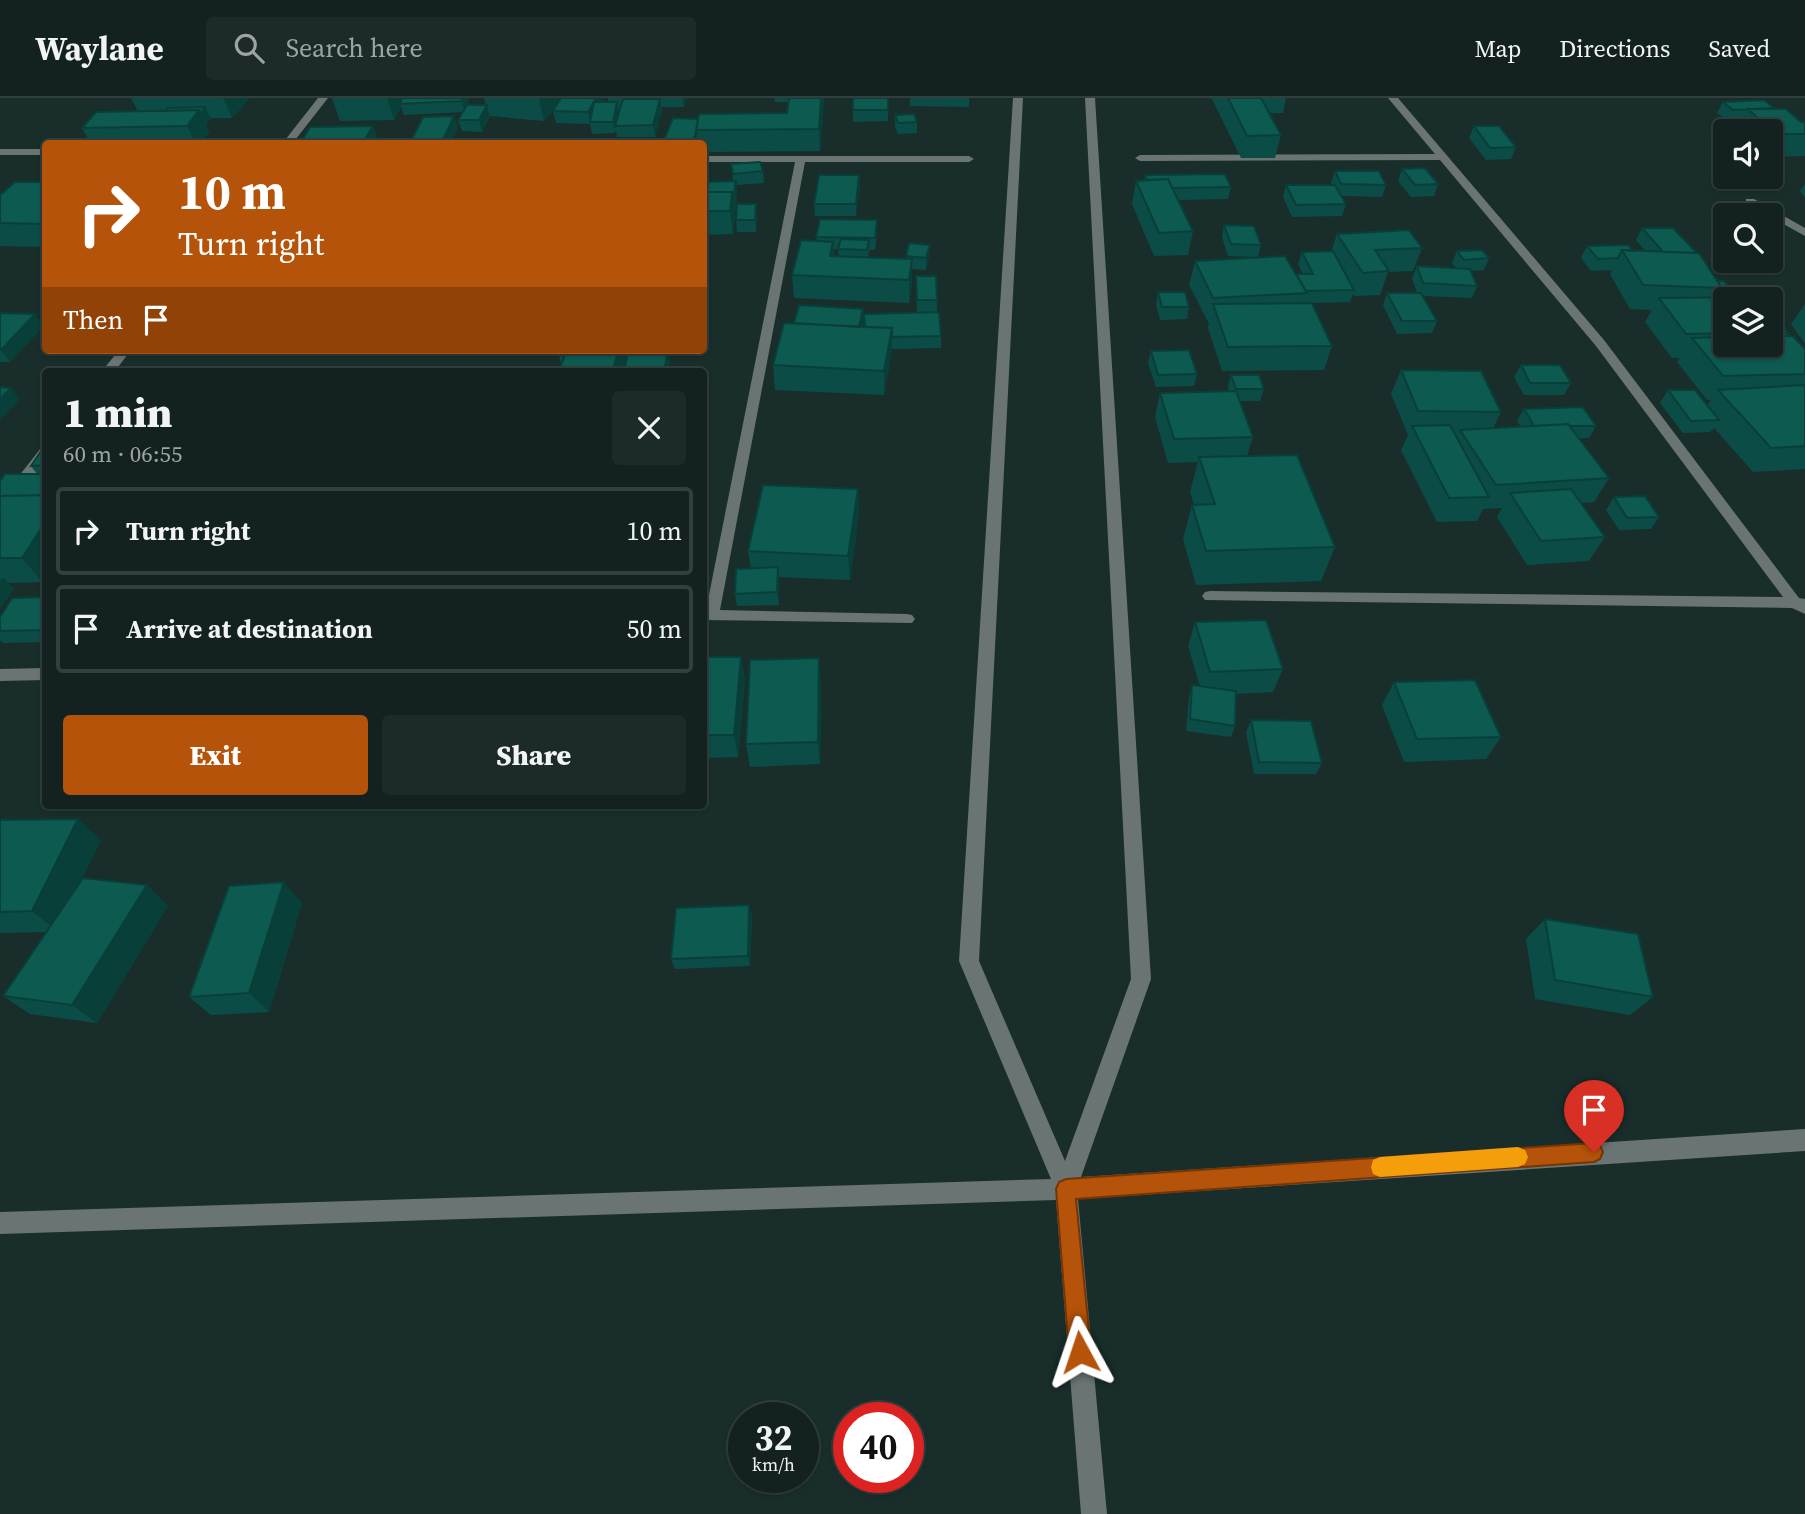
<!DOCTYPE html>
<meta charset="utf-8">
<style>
body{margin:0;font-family:"Source Serif 4",serif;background:#1c2a29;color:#f1f3f6;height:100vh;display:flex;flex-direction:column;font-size:26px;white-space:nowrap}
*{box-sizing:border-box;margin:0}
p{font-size:23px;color:#9da4a5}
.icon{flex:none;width:38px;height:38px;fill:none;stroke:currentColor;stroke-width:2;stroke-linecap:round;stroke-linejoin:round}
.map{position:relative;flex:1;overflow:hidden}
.side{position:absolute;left:42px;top:270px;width:665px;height:441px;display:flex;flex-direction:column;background:#132220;border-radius:7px;box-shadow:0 2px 5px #0004,0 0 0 2px #323f3e}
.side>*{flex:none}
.banner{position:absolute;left:42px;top:42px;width:665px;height:214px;border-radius:7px;box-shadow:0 2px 5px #0004,0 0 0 2px #323f3e;background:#b45309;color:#fff;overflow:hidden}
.fabs{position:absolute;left:1713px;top:21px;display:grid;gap:14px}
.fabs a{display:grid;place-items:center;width:70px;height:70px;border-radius:7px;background:#132220;box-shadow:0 2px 5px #0004,0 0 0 2px #323f3e;font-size:35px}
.speed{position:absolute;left:728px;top:1304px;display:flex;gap:14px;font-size:35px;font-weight:700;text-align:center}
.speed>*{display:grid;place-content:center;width:91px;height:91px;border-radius:50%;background:#132220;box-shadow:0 2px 5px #0004,0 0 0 2px #323f3e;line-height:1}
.speed small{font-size:18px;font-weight:400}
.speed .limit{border:10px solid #d22;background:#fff;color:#111}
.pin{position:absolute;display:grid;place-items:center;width:60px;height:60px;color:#fff;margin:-72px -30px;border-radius:50% 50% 50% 0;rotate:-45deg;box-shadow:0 0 7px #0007}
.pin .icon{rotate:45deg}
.me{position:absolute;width:77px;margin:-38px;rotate:355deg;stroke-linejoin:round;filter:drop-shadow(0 0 5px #0008)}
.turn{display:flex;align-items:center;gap:24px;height:147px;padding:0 21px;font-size:32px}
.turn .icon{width:91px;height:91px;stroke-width:2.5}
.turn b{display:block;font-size:49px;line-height:60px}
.then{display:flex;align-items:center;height:66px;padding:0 21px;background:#0003;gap:14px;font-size:26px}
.round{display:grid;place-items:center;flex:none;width:74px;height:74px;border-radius:7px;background:#1c2a29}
.head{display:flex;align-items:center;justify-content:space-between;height:119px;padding:0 21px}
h1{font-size:42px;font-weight:800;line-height:52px}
.action{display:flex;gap:14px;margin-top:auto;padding:14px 21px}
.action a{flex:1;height:80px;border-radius:7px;background:#b45309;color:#fff;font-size:28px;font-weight:800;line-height:80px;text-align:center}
.action a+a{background:#1c2a29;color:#f1f3f6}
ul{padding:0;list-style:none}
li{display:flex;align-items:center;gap:21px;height:88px;margin:0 14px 10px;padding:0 7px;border:4px solid #323f3e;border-radius:7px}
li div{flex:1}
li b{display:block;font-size:26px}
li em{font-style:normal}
header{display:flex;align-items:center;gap:42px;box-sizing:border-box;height:98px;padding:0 35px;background:#132220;border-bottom:2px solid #323f3e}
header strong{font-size:33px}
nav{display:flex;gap:38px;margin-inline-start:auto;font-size:24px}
.search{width:490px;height:63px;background:#1c2a29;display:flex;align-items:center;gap:18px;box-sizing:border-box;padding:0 24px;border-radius:7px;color:#9da4a5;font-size:26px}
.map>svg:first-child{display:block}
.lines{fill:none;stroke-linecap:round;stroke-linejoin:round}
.minor{fill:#6a7472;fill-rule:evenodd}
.wall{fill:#0b4d46;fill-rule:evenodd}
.shaded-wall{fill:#093f39}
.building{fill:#0d5a51;stroke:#093f39;stroke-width:2}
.route{fill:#b45309;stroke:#753606;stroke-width:2}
.slow{fill:#f59e0b}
</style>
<header>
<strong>Waylane</strong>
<div class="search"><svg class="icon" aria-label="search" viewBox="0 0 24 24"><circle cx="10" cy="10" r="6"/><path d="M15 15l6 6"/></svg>Search here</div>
<nav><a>Map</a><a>Directions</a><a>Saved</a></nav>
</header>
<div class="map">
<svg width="1805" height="1416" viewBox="0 0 1805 1416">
<rect width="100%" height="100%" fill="#192e2b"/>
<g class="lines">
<!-- minor -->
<path class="minor" d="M318,0H328L292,46H282Z
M1013,0H1023L979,863L1065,1063L1131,881L1085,0H1095L1151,881L1081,1079L1805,1031V1053L1078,1101L1107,1416H1081L1056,1102L0,1136V1114L1051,1081L959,863Z
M1388,0H1398L1604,242L1799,500L1805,501V516L1792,510L1205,502L1202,498L1205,494L1210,493L1783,499L1596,248L1440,62L1140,63L1135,60L1140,57L1435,56Z
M0,51H46V57H0Z
M704,58H969L974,61L969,64H805L720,512L907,516L912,517L915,521L912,525L704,522L795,64H704Z
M1746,101H1754L1805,130V138L1746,105Z
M119,252H131L115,273H102Z
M46,349V363L5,414L0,416V402L41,350Z
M46,570V582L0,583V571Z"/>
</g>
<!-- wall -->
<path class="wall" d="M131,0H250L232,20H210L206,27L209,34L201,46H91L82,30L138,13Z
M332,0H469L467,7H486L484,0H604L602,4H608V0H687L684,9H661L662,12L655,39H617L616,32L615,35L592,36L590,26L556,25L553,13L554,12L544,23L490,18L482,34L462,33L458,22L463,14L404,17L401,9L394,22L340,23Z
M774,0H824L820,53L704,54V46H663V44L698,21L787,15L789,4H775Z
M853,0H888V23L853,24Z
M910,0H969V9L910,8Z
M1208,0H1286L1283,15H1269L1281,37L1275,60H1241L1212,1Z
M1723,4L1774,11L1801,24H1805V58L1771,59V33H1735L1741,23H1727L1717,15Z
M895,17L917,24V35L898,36L895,28Z
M454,18L458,30L450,46H412L411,43Z
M373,28L377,39L373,46H301V44Z
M1474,28L1516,49L1511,61L1486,62L1469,40Z
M731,66L763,73L764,85L736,87L737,95L733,136L704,137V84L733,83Z
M1402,71L1438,86L1434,98L1411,99L1398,83Z
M1335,73L1386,87L1382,99L1342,98L1346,106L1342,118L1292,119L1283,99L1286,87H1332L1331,85Z
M859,77L860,89L856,118H815L814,106Z
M1145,77L1231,89L1228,101L1178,102L1193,133L1188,157L1154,158L1132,106L1136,83L1144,82Z
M46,84V149L0,148V97Z
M1805,86V99L1800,93Z
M757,118L756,134H737L736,122Z
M1224,127L1261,147L1258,159L1228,158L1222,139Z
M1642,130L1705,165L1717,183H1724L1726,201V247H1771V214L1789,235L1787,238L1805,251V371L1753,374L1714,330L1710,334L1683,335L1660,305L1668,292L1707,307L1711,302H1707L1677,264L1680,260H1672L1645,224L1652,212L1630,211L1610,176L1612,172L1591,173L1581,160L1587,148L1645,153L1636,142Z
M877,134L875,152H869L868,160L906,161V158L929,159L926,172L912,171V185L909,205L794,200L792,177L817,143L816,139ZM834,151H838L839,158H834Z
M1337,136L1422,150L1413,173L1388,174L1380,197L1355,198L1353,196L1350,204L1312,205L1332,248L1324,272L1222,273L1208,230L1209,224H1208L1189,187L1195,163L1296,176H1303L1298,166L1302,154H1331Z
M1457,153L1489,160L1484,172L1471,173L1477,188L1472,200L1423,198L1437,223L1432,235L1397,236L1383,207L1387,195H1417L1412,180L1417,168L1456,170L1452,165Z
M916,178L937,202V214H917Z
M1158,194L1189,209L1187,221L1160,222L1156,206Z
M1805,206V246L1791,226Z
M863,211L864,224L863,229L941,238V250L892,251L884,297L775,292L773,267L794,225Z
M0,215L44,228L10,264H0Z
M559,252H631V253L670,265L561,266L558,254Z
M1151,253L1197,276L1194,288L1156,289L1148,265Z
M1521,267L1571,285L1564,297H1524L1514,279Z
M1401,272L1501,314L1493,330L1521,329L1517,323L1524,311L1596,328L1589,340H1579L1609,380L1594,404L1581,405L1605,439L1589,463L1527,467L1497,419L1502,410L1483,411L1477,423L1437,424L1401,352L1408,337L1391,296Z
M1231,277L1264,291L1260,303H1239L1253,339L1247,358L1335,449L1321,483L1196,487L1183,441L1192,407H1194L1190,394L1198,364L1168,365L1155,319L1160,295L1229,293L1228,289Z
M46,346V478L42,484L8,485L14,491L0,511V383L37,376L31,368Z
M858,391L859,416L850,482L779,479V507L737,508L735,496L751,470L748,453Z
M1614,399L1659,419L1651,431L1619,432L1606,412Z
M46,499V544L3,545L0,542V519Z
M1195,524L1283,571L1273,594L1236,596L1235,628L1231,639L1186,633L1189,599L1192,587L1200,588L1188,548Z
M704,559H741L745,582L738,659L704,660Z
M821,583L820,666L750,669L746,646Z
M1394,584L1501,639L1486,661L1404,664L1382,607Z
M1251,622L1322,665L1316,676H1254L1246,634Z
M0,722L101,742L81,783L168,808L97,925L30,916L3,898L47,834L0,835Z
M302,805L269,914L211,917L189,899Z
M752,817L750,868L675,871L671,861Z
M1545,821L1653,899L1630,917L1535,901L1526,841Z"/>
<!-- shaded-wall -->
<path class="shaded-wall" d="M223,0H250L232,20Z
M387,0H406L400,6L401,9L394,22Z
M463,0H469L465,14L462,3Z
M540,0H565L544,23L539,1Z
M596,0H604L591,26L588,14Z
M682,0H687L684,9Z
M821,0H824L820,53L819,31Z
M660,1L662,12L655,39L653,27Z
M617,4L619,15L615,28V35L613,24Z
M487,7L490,19L482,34L479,22Z
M205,9L211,21L206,27L209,34L201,46H196L187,28L199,12Z
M454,18L458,30L450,46H444L443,42Z
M373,28L377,39L373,46H365L364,43Z
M696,34L698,46H692Z
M859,77L860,89L856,118V106Z
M736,83L737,95L733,136L730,113L732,94Z
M756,106L757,118L756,134L755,122Z
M833,144L834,167L830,158Z
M930,147L929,159L926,172V160Z
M912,161V185L909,205V182Z
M863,211L864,224L858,247V235Z
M35,216L44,228L10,264L1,252Z
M892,230V254L884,297V273Z
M619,252H631L625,273H612Z
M668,253L670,265L668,273H664Z
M11,290L20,302L0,322V301Z
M858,391L859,416L850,482L848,458Z
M46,423V478L42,484L22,460Z
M778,469L779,481V507L777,494Z
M3,479L14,491L0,511V483Z
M741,559L745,582L738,659L734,637Z
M819,560L821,583L820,666L818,644Z
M78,721L101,742L57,833L32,813Z
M284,784L302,805L269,914L249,895Z
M147,787L168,808L97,925L72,907Z
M749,807L752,817L750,868L748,858Z"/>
<!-- building -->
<path class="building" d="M402,0H463L462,3L400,6Z
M561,0H596L588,14L553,13Z
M789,0H821L819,31L696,32L699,16L787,15Z
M853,0H888V12H853Z
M1228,0H1261L1281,37L1247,38Z
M623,1H660L653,27L615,28Z
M1764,2L1774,10L1733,12L1723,4Z
M594,4H617L613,24H590Z
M467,7H487L479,22H458Z
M205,9L201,16L199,12L166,13L168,10Z
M1748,11H1786L1801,24H1805V36H1775Z
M199,12L187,28L82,30L96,14Z
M914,16L917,24L898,25L895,17Z
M454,18L443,42L411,43L423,19Z
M673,20L698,21L696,34L692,45L663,44Z
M373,28L364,43L301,44L310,29Z
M1474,28H1499L1516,49L1490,50Z
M760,64L763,73L733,76L731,66Z
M1425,70L1438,86L1415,87L1402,71Z
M1335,73H1379L1386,87L1341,86Z
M1225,76L1231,89L1172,90L1168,81L1147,82L1145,77Z
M819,77H859L856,106H814Z
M1168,81L1193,133L1159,135L1136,83Z
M736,83L733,102L732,94H704V84Z
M15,84H46V126L0,125V97Z
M1286,87H1335L1346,106L1296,107Z
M704,94H732L730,113H704Z
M737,106H756L755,122H736Z
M820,121L877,122L875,140L816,139Z
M1224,127L1254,128L1261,147L1231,146Z
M1642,130H1673L1697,155L1663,154Z
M1409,132L1422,150L1375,152L1389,173L1363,175L1337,136Z
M841,141L869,142L867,152L838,151Z
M801,142L833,144L830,158L912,161L909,182L792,177Z
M909,145L930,147L926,160L906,158Z
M1628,147L1633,153L1622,152L1618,160L1598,161L1587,148Z
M1482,152L1489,160L1464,162L1457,153Z
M1622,152L1699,155L1722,190L1643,187Z
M1333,153L1354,192L1306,193L1296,176H1313L1302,154Z
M1285,158L1307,195L1213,200L1195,163Z
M1417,168L1470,171L1477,188L1423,185Z
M916,178H936L937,202H917Z
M1717,183H1724L1736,200H1721L1718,197L1722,190Z
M1158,194H1185L1189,209H1162Z
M1387,195H1421L1437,223H1402Z
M1758,199L1759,201H1726V235L1686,236L1659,200Z
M1312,205L1332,248L1228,249L1213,206Z
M799,207L863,211L859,229L794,225Z
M939,214L941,238L892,239V230L865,229L864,216Z
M1771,214L1789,235H1771Z
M0,215L35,216L1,252H0Z
M784,225L892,230L884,273L773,267Z
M1771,238H1793L1805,251V276L1723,278L1692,240L1726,239V247H1771Z
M559,252H619L612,273H559L566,254H558Z
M1189,252L1197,276L1158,277L1151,253Z
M668,253L664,273H624L628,254Z
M1521,267H1560L1571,285H1530Z
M313,270L346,273H311Z
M1401,272L1481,273L1501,314L1418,313Z
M1231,277H1259L1264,291H1236Z
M1805,287V348L1771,350L1718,292Z
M0,289L11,290L0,301Z
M1668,292H1695L1719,322L1691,323Z
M1236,293L1253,339L1174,341L1160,295Z
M1583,309L1596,328H1570L1568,326L1534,328L1524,311Z
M1568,326L1609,380L1496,387L1460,332Z
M1450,327L1489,399L1449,400L1412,328Z
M46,346V367L31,368Z
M1297,357L1335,449L1206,453L1192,407L1215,406L1199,359Z
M5,376H46V397L0,398V383Z
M763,387L858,391L848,458L748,453Z
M1571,391L1605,439L1541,443L1510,395Z
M46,397V423L22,460H0V398Z
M1645,398L1659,419L1627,420L1614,399Z
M778,469L777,494L735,496L736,471Z
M46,499V532L0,533V519L12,500Z
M1266,522L1283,571L1210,574L1195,524Z
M704,559H741L734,637H704Z
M819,560L818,644L746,646L750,562Z
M1475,582L1501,639L1417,641L1394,584Z
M1192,587L1236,593L1235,628L1190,621Z
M1251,622L1311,623L1322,665L1259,664Z
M78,721L32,813L0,814V722Z
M83,780L147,787L72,907L3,898Z
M284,784L249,895L189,899L229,788Z
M749,807L748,858L671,861L676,810Z
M1545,821L1638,836L1653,899L1555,882Z"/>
<!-- route -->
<path class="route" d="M1594,1045L1600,1047L1603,1054L1600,1061L1594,1064L1076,1101L1091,1254L1087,1261L1080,1265L1072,1261L1069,1254L1056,1091L1059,1084L1066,1081Z"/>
<!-- slow -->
<path class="slow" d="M1518,1049L1525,1052L1528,1059L1525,1066L1518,1069L1380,1079L1373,1076L1371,1069L1373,1062L1380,1059Z"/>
</svg>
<div class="fabs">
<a><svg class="icon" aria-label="sound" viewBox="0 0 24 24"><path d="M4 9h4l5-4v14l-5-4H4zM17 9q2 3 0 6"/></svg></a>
<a><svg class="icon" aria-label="search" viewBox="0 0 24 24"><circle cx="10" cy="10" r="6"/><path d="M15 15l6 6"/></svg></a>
<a><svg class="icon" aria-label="layers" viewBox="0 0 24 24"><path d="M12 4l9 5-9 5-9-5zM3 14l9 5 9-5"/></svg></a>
</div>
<div class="speed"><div>32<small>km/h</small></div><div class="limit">40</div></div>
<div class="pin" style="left:1594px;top:1054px;background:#d93025"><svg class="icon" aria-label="arrive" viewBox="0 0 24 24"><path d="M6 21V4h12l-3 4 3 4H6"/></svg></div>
<svg class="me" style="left:1080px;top:1254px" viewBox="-20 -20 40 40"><path d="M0-17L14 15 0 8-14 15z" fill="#b45309" stroke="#fff" stroke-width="4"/></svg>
<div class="banner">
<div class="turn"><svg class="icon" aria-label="right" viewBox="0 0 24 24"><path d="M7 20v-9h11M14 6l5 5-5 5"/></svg><div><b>10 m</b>Turn right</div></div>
<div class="then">Then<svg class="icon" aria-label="arrive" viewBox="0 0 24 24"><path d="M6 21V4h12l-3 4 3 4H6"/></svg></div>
</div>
<section class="side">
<div class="head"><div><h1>1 min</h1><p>60 m · 06:55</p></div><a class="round"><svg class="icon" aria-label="close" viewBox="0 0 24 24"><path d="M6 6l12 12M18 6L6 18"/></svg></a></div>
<ul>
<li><svg class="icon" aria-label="right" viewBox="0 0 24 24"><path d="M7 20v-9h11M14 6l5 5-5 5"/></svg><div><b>Turn right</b></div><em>10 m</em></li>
<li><svg class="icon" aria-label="arrive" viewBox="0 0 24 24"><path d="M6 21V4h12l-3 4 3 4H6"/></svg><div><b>Arrive at destination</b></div><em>50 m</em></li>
</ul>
<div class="action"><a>Exit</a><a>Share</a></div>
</section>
</div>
